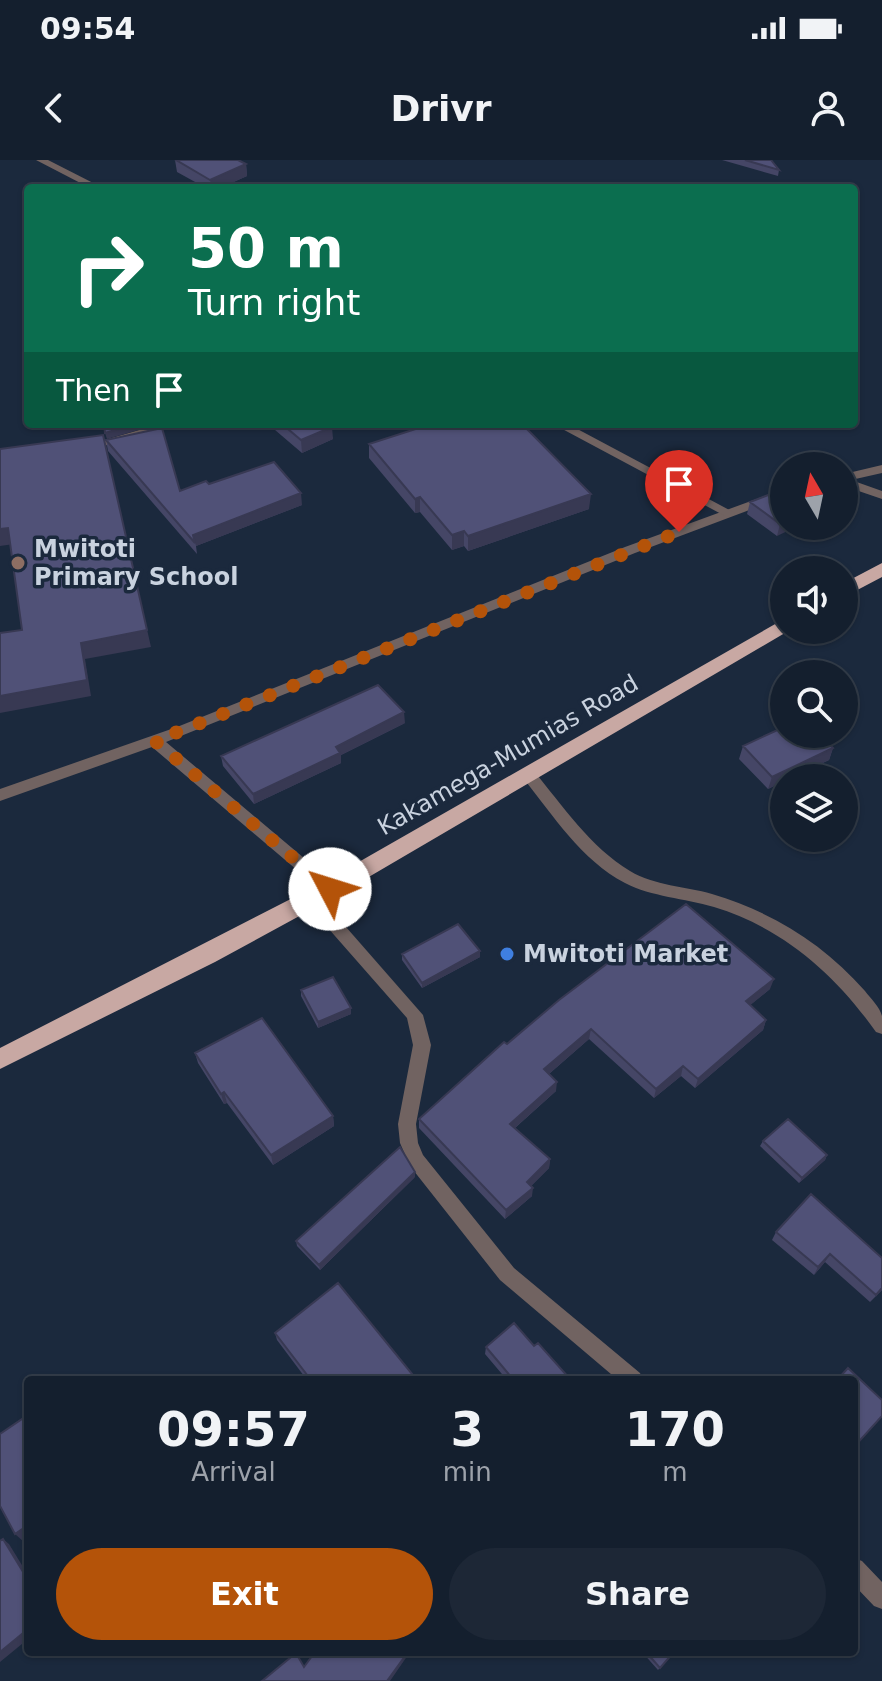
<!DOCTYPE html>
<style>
body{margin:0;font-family:"DejaVu Sans",sans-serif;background:#1d2736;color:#f1f3f6;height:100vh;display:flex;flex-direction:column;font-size:30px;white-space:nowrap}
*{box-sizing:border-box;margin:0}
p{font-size:26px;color:#9da2aa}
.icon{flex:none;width:44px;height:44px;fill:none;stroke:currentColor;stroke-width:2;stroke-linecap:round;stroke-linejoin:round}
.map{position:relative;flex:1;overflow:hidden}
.side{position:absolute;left:24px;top:1216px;width:834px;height:280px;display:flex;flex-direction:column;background:#141f2e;border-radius:8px;box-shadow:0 2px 6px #0004,0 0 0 2px #333d4a}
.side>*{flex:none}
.guide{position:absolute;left:24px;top:24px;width:834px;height:244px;border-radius:8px;box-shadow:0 2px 6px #0004,0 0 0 2px #333d4a;background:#0b6e4f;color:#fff;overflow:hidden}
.needle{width:52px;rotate:351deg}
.buttons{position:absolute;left:770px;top:292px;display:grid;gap:16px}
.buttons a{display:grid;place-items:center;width:88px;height:88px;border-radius:50%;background:#141f2e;box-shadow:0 2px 6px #0004,0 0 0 2px #333d4a;font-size:40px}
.pin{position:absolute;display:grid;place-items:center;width:68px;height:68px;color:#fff;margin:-82px -34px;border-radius:50% 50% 50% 0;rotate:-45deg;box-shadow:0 0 8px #0007}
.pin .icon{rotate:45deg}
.me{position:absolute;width:88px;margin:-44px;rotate:310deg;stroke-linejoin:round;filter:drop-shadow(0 0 6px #0008)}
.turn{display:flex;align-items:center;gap:28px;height:168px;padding:0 32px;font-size:36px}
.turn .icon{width:104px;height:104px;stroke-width:2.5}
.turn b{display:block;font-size:56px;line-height:68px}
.then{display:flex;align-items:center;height:76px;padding:0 32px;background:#0003;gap:16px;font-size:30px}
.eta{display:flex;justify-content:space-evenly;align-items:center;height:136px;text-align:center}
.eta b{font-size:48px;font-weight:700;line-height:56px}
.action{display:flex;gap:16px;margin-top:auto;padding:16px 32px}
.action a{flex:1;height:92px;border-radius:48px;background:#b45309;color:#fff;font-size:32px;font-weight:700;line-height:92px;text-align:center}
.action a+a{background:#1d2736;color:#f1f3f6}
.status{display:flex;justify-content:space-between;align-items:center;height:56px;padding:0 40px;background:#141f2e;direction:ltr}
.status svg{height:22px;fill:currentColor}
header{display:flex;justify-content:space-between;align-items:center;height:104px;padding:0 32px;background:#141f2e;font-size:36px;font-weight:700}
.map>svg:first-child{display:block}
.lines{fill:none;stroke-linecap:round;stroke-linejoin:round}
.minor{fill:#716361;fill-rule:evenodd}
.tertiary{fill:#716361;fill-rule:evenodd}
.trunk{fill:#c8a8a3;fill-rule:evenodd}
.wall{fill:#454666}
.shaded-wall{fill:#383953}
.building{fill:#505177;stroke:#383953;stroke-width:2}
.route{stroke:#b45309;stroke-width:14;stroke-dasharray:0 25.2}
.education-dot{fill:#8d6e63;stroke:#1b293d;stroke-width:3}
.shop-dot{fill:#3f7fe0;stroke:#1b293d;stroke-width:3}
.labels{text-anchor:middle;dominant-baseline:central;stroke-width:7;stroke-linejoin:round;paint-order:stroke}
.poi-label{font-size:24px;font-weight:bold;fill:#c9d2df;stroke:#1b293d;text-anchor:start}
.street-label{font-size:24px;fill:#c9d2df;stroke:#1b293d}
</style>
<div class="status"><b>09:54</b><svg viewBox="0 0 49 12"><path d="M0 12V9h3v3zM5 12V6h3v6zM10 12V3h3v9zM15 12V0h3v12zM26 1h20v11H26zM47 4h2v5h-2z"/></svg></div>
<header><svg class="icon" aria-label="back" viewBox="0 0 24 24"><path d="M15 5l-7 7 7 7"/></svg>Drivr<svg class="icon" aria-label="person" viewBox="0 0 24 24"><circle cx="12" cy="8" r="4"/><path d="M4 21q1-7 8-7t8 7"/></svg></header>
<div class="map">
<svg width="882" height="1521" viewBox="0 0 882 1521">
<rect width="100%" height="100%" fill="#1b293d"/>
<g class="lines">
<!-- minor -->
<path class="minor" d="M160,264H180L83,292L77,288Z
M882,305V313L851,320L882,331V339L844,326V314Z
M784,329V337L635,393L166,582L336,725L338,729L336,733H324L152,587L0,641V629L177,567L625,387Z
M528,609L533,610C563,646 590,687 630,711C655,726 685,726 712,734C772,752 824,784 865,831C870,838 880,847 882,856C882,861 882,869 882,874L876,872C835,814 783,768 714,747C684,738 652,737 625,723C581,700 553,655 523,618L521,614L523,610Z
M312,733L318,735L423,855L431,885L416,964L418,983L423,995L514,1108L640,1213L643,1220H618L500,1120L410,1006L400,983L398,964L413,885L407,858L306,743L304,739L306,735Z
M854,1398L862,1401L882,1422V1449L874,1446L854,1425Z"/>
<!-- tertiary -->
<path class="tertiary" d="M36,0H48L103,28H90Z
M553,264H568L735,353L733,356H725Z"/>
<!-- trunk -->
<path class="trunk" d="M882,403V417L844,437V423Z
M784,459V470H790L338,735L215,802L0,909V888L322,723Z"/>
</g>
<!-- wall -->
<path class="wall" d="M175,0L246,4L247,16L220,28H206L177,12Z
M722,0H771L779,10L778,16Z
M268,264H328L333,279L302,293Z
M106,280L180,331L209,324L302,345L196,386L197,394L108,291Z
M369,284L589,349L468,391L464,386L452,390L420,352L415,353L369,298Z
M750,342L784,366L777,376L747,354Z
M405,563L341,595V603L254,644L223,606L221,596Z
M743,586L833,588L829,600L791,618H784V621L768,629L739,599Z
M480,791V797L422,828L402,800V794Z
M770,829L750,845L766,860L763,870L695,928L681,916L654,938L589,879L549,914L556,931L515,968L550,999L549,1008L531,1026L532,1036L505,1059L419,968V959L507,884Z
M301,830L351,854L318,868L301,836Z
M195,893L333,956L334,966L273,1005L227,943L224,944L198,903Z
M763,981L827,995L825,1000L799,1023L760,986Z
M415,1017L320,1110L297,1086L296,1081Z
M776,1072L882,1098V1130L870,1142L825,1102L814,1115L772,1080Z
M275,1173L417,1220H307L277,1180Z
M534,1186L570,1220H507L485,1194L486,1187Z
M642,1492H674L658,1510Z"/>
<!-- shaded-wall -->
<path class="shaded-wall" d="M246,4L247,16L220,28H212L210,20Z
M135,264H148L149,267L107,279L105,273Z
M332,267L333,279L302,293L301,280Z
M103,275L151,487L85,499L91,536L0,553V536L81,483Z
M301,333L302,345L196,386L193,375Z
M591,334L589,349L468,391V376Z
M420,337V352L415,353V339Z
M784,362V366H798L777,376L780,364Z
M8,368L14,384L0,386V369Z
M464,371V386L452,390V375Z
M404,552L405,563L341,595V603L254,644L253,634L336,587Z
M833,588L829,600L791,618H784V621L768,629L772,617Z
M480,791V797L422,828V823Z
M774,819L770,829L743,851L746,841Z
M351,848V854L318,868V862Z
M766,860L763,870L695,928L698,919Z
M591,869L589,879L543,919L544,909Z
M683,906L681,916L654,938L656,929Z
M557,922L556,931L509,973L510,964Z
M224,932L227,943L224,944L221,934Z
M333,956L334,966L273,1005L271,995Z
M827,995L825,1000L799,1023L802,1018Z
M550,999L549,1008L526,1031L527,1022Z
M415,1012V1017L320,1110L319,1105Z
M533,1028L532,1036L505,1059L506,1050Z
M830,1094L825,1102L814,1115L818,1107Z
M28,1365V1379L24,1382L15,1374Z
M3,1379L9,1384L28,1415V1420Z
M28,1469V1479L0,1502V1492Z
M408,1492H410L390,1521H387Z"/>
<!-- building -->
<path class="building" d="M176,0H238L246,4L210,20Z
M745,0H771L779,10Z
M104,264H135L105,273Z
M282,264H328L332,267L301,280Z
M431,264H522L591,334L468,376L464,371L452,375L420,337L415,339L369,284Z
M162,268L180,331L206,321L209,324L274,302L301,333L193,375L195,383L106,280Z
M103,275L147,470L81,483L87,520L0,536V473L22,470L8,368L0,369V289Z
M784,329V362L780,364L750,342Z
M378,525L404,552L336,587L340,593L253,634L221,596Z
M784,567V574H819L833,588L772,617L743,586Z
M686,744L774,819L746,841L766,860L698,919L683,906L656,929L591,869L544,909L557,922L510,964L550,999L527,1022L533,1028L506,1050L419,959L504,882L507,884L559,840Z
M458,764L480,791L422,823L402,794Z
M333,817L351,848L318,862L301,830Z
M262,858L333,956L271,995L224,932L221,934L195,893Z
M788,959L827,995L802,1018L763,981Z
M400,987L415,1012L319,1105L296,1081Z
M811,1034L882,1098V1128L876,1135L830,1094L818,1107L776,1072Z
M338,1123L417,1220H311L275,1173Z
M514,1163L534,1186L538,1183L570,1219L569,1220H508L512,1218L486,1187Z
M848,1208L882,1240V1256L854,1287V1220H837Z
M28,1255V1365L15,1374L0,1346V1274Z
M3,1379L28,1420V1469L0,1492V1381Z
M315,1492H408L387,1521H262L296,1493L304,1507Z
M646,1492H674L660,1508Z"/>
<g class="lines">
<!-- route -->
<path class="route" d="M330,729L155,581L679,372"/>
</g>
<!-- markers -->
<circle class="education-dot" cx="18" cy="403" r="8"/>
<circle class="shop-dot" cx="507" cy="794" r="8"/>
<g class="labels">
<!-- poi labels -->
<g class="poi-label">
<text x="34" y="389">Mwitoti<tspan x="34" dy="28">Primary School</tspan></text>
<text x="523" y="794">Mwitoti Market</text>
</g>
<!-- street labels -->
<g class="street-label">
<text transform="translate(508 595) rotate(-30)">Kakamega-Mumias Road</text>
</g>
</g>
</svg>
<div class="buttons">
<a><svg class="needle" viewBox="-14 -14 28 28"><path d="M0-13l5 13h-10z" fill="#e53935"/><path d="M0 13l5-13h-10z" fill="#9da2aa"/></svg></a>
<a><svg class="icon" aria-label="sound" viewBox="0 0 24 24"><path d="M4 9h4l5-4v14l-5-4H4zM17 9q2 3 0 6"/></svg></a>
<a><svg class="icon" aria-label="search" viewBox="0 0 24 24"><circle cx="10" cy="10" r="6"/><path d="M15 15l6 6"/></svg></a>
<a><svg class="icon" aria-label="layers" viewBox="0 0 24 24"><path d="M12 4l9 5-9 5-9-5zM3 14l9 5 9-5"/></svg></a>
</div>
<div class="pin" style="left:679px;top:372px;background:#d93025"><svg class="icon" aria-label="arrive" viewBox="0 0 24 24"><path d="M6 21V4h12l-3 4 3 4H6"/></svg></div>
<svg class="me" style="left:330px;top:729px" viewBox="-20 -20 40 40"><circle r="19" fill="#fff"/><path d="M0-13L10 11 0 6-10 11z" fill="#b45309"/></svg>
<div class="guide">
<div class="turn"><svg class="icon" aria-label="right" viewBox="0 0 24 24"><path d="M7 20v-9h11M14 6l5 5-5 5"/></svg><div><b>50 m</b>Turn right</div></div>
<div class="then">Then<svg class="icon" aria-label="arrive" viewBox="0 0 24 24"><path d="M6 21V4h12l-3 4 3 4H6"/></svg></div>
</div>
<section class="side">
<div class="eta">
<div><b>09:57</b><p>Arrival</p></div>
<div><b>3</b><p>min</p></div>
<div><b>170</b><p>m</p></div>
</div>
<div class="action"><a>Exit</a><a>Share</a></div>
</section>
</div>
